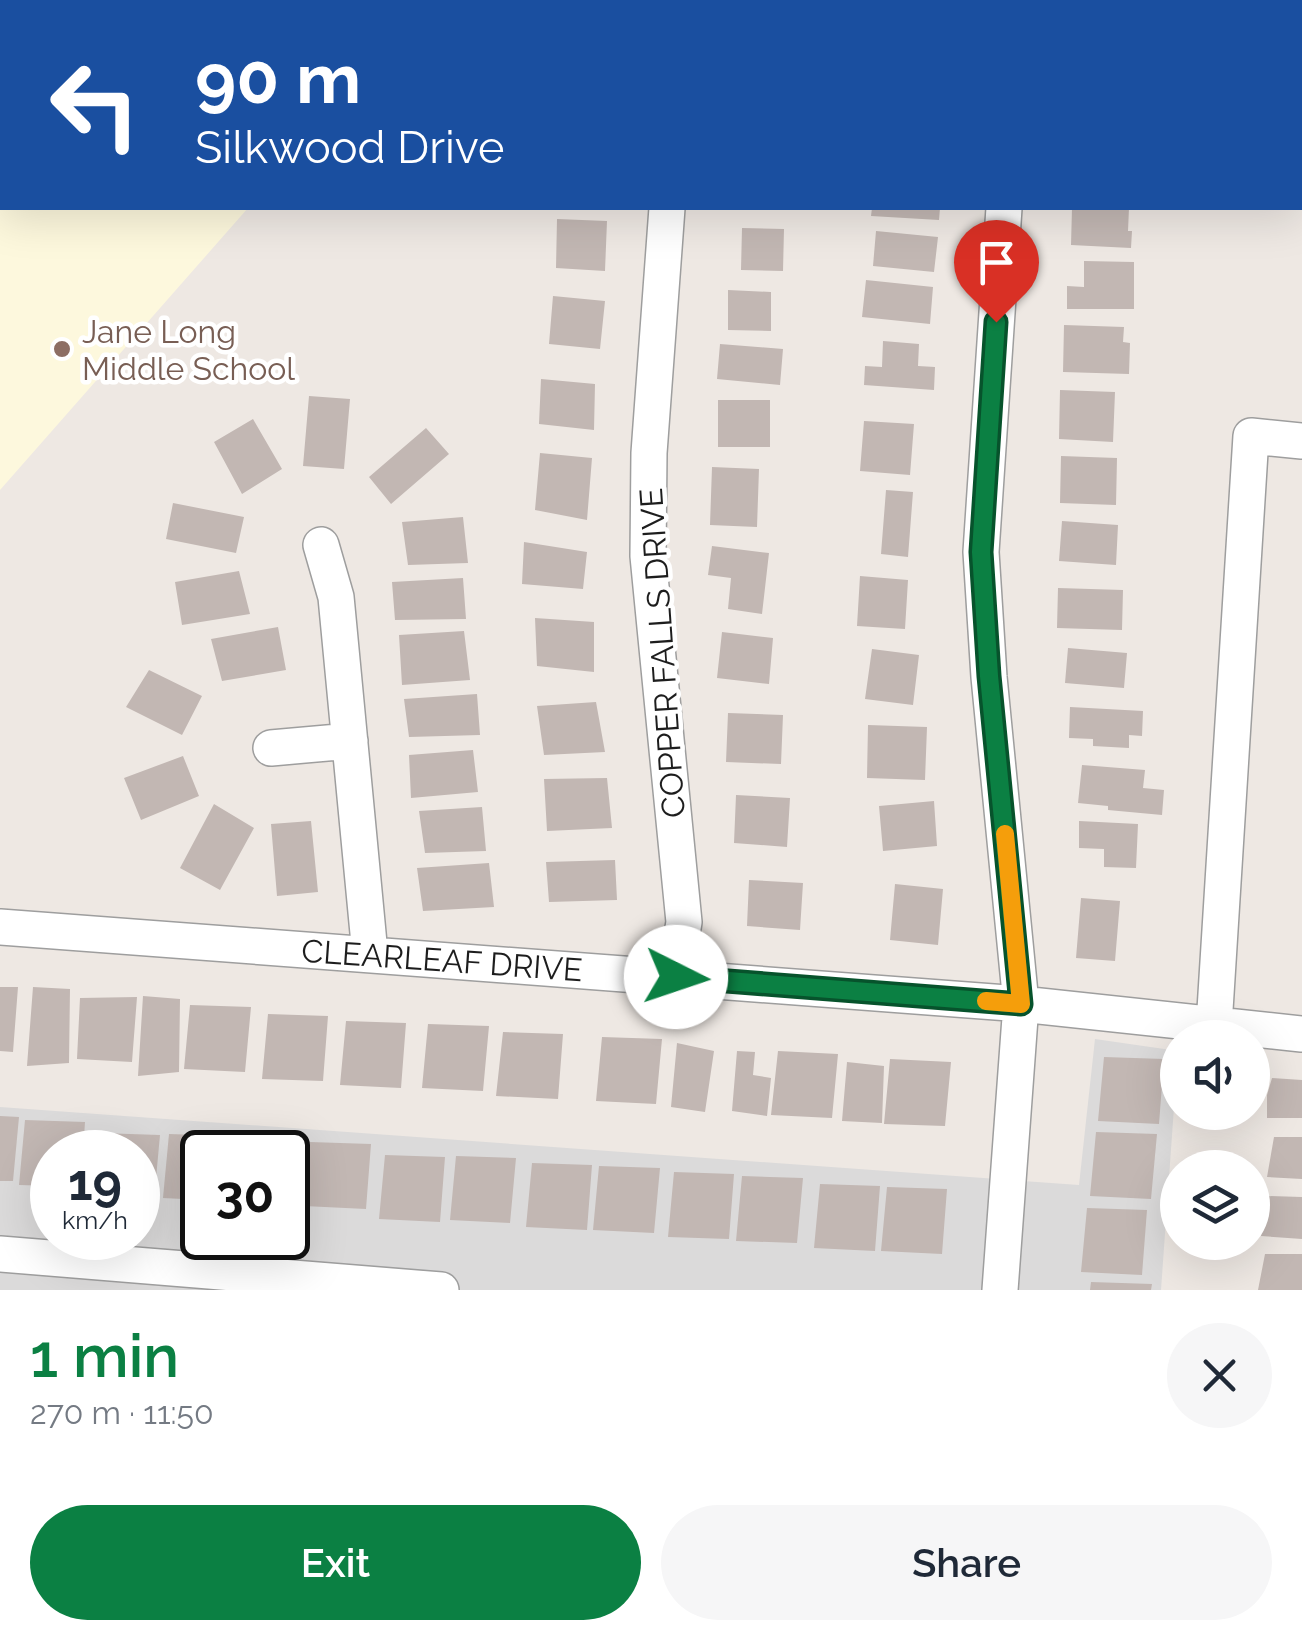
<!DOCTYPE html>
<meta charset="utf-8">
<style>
body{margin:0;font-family:Raleway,sans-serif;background:#f6f6f7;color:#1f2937;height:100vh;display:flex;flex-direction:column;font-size:38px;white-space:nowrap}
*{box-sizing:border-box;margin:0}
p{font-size:32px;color:#747a83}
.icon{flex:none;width:55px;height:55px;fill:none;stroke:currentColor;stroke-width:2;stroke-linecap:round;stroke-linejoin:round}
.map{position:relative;height:1290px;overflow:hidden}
.panel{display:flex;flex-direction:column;background:#fff;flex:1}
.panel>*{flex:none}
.banner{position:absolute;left:0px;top:0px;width:1302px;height:210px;box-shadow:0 10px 40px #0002;background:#1a4fa0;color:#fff;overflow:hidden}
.buttons{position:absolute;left:1160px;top:1020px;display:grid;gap:20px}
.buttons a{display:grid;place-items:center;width:110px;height:110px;border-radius:50%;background:#fff;box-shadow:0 10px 40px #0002;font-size:50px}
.speed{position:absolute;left:30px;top:1130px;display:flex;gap:20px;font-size:50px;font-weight:700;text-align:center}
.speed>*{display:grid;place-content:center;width:130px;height:130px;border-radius:50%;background:#fff;box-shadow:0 10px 40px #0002;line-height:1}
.speed small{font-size:25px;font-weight:400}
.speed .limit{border:5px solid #111;border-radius:15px;background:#fff;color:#111}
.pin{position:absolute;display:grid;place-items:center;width:85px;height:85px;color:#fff;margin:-102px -42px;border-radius:50% 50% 50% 0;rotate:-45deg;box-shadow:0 0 10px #0007}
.pin .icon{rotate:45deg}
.me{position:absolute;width:110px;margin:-55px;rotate:94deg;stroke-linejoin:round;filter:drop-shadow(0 0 8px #0008)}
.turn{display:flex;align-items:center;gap:35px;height:210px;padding:0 30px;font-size:45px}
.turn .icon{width:130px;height:130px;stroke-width:2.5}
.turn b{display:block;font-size:70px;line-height:85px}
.round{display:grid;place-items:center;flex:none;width:105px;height:105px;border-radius:52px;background:#f6f6f7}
.overview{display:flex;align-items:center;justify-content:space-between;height:170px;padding:0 30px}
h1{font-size:60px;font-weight:600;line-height:75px;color:#0b8043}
.cta{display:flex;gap:20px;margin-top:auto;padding:20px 30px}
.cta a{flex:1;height:115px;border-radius:60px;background:#0b8043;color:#fff;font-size:40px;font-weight:600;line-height:115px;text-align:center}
.cta a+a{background:#f6f6f7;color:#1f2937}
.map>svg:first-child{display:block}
.residential{fill:#dbdada;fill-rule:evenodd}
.education{fill:#fdf8dd}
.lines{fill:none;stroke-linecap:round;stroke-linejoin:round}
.stream{stroke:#a5d7da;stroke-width:8}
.building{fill:#c2b7b3}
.minor-casing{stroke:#9e9e9e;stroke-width:38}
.minor{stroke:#fff;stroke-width:35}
.route-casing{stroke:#07532c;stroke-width:25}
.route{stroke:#0b8043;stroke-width:18}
.slow{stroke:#f59e0b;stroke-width:18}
.education-dot{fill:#8d6e63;stroke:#fff;stroke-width:4}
.labels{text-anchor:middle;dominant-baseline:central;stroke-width:9;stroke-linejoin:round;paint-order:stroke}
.education-label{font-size:32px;fill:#785e54;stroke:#fff;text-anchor:start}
.street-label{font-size:32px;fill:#1d1d1d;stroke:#fff}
</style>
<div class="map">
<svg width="1302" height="1290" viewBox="0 0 1302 1290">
<rect width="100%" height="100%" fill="#eee8e3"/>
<!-- residential -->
<path class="residential" d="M1095,1039L1178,1051L1161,1290H0V1107L1079,1185ZM52,1152H138V1238H52ZM202,1152H288V1238H202Z"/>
<!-- education -->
<path class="education" d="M0,0H431L2,2V208H248L0,490Z"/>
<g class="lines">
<!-- stream -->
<path class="stream" d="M1282,0V2
M1300,48L1302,51"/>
</g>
<!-- building -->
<path class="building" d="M872,208H940L939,220L871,216Z
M1072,208H1129L1128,231H1132L1131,248L1071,245Z
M557,219L607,221L605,271L556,268Z
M742,228L784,229L783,271L741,270Z
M876,231L938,237L934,272L873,266Z
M1084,261L1134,262V309H1067V286L1084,287Z
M866,280L933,287L930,324L862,317Z
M728,290L771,292V331L728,330Z
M553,296L605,301L600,349L549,344Z
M1064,325L1124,327L1123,342L1130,343L1129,374L1063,372Z
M883,341L919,344L918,366L935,367L934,390L864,385L865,366L882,367Z
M720,344L783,349L780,385L717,379Z
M541,379L595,384L594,430L539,424Z
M1060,390L1115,392L1113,442L1059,439Z
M309,396L350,399L344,469L303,466Z
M718,400H770V447H718Z
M253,419L282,469L242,494L214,442Z
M864,421L914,424L910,475L860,471Z
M426,428L449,454L391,504L369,477Z
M540,453L592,458L587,520L535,510Z
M1061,456L1117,458L1116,505L1060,503Z
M712,467L759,469L757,527L710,525Z
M886,490L913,492L908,557L881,554Z
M173,503L244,517L236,553L166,539Z
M463,517L468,563L408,565L402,522Z
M1062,521L1118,525L1116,565L1059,561Z
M524,542L587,552L583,589L522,584Z
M712,546L769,553L762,614L728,609L731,578L708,575Z
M239,571L250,614L182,625L175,582Z
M860,576L908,580L905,629L857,626Z
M463,578L466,619L395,620L392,582Z
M1058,588L1123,590L1122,630L1057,628Z
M535,618L594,622V672L537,666Z
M278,627L286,670L222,681L211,639Z
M464,631L470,680L402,685L399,635Z
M722,632L773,638L769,684L717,678Z
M1068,648L1127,653L1124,688L1065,683Z
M872,649L919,655L913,705L865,699Z
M149,670L202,696L182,735L126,707Z
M477,694L480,735L409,737L404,699Z
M596,702L605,752L544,755L537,706Z
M1070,707L1143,711L1142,736L1129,735V748L1093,746V739L1069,738Z
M728,713L783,715L781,764L726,762Z
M868,725L927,727L925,780L867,778Z
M473,750L478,792L411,798L409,755Z
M183,756L199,796L141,820L124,778Z
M1082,765L1145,770L1143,788L1164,790L1162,815L1108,810V806L1078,803Z
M607,778L612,828L547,831L544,779Z
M736,795L790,798L787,847L734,843Z
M934,801L937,846L883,851L879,806Z
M214,804L254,828L220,890L180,868Z
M482,807L486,851L425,853L419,811Z
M311,821L318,892L277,896L271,824Z
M1079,821L1138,824L1136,868L1104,867V849L1079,848Z
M615,860L617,900L549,902L546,862Z
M489,863L494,907L423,911L417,868Z
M749,880L803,883L800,930L747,926Z
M895,884L943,889L938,945L890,940Z
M1081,898L1120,901L1115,961L1076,958Z
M0,987H18L13,1052L0,1051Z
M33,987L70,989L69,1063L27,1066Z
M143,996L180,999L179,1072L138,1076Z
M137,997L132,1062L77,1059L80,998Z
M190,1005L251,1007L245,1072L184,1069Z
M268,1014L328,1016L323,1081L262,1079Z
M346,1021L406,1023L401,1088L340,1085Z
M428,1024L489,1026L483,1091L422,1088Z
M503,1032L563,1034L558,1099L496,1096Z
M602,1037L662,1039L656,1104L596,1101Z
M677,1043L714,1051L705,1112L671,1107Z
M737,1051L755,1052L753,1075L771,1078L767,1116L732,1111Z
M778,1051L838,1054L832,1118L771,1115Z
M1104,1057L1164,1059L1159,1124L1098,1121Z
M890,1059L951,1062L945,1126L884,1124Z
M847,1062L884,1066L882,1123L842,1121Z
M1272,1078L1302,1080V1118H1267V1095Z
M0,1116L19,1117L13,1181H0Z
M25,1120L85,1122L83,1152H52V1186L19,1185Z
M1096,1132L1157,1134L1151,1199L1090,1196Z
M100,1133L160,1135L154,1200L138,1199V1152H98Z
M169,1134L229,1136L228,1152H202V1200L163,1198Z
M1274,1137H1302V1179L1267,1177Z
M239,1139L300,1141L294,1206H288V1152H238Z
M310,1142L371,1144L366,1209L304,1206Z
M385,1155L445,1157L440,1222L379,1219Z
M456,1156L516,1158L510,1223L450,1220Z
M532,1163L592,1165L587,1230L526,1227Z
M599,1166L660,1168L654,1233L593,1230Z
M674,1172L734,1174L729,1239L668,1237Z
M742,1176L803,1178L797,1243L736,1241Z
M820,1184L880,1186L875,1251L814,1248Z
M887,1187L947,1189L942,1254L881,1251Z
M1267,1196L1302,1197V1239L1261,1236Z
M1087,1208L1147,1210L1142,1275L1081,1272Z
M1265,1254H1302V1290H1258Z
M1091,1282L1152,1284L1151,1290H1090Z"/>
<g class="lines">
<defs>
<path id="minor" d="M683,2V0
M1018,2L1019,0
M667,208L649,453L648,556L684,922L675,977
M321,545L336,597L370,954
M271,748L350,741
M0,927L1021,1004L1302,1034
M1214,1026L1251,436L1302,441
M0,1254L441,1290
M1000,1290L1021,1004L989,677L981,552L1004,208"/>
</defs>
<!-- minor casing -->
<use href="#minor" class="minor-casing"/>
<!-- minor -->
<use href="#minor" class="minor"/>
</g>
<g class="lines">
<defs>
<path id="route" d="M676,977L1021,1004L989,676L981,552L996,322"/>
</defs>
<!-- route casing -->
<use href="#route" class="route-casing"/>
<!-- route -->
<use href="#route" class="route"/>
<!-- slow -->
<path class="slow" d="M986,1001L1021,1004L1005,834"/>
</g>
<!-- markers -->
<circle class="education-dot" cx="62" cy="349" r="10"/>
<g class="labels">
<!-- education labels -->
<g class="education-label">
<text x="82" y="331">Jane Long<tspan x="82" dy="37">Middle School</tspan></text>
</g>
<!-- street labels -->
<g class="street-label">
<text transform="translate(662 653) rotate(-94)">COPPER FALLS DRIVE</text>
<text transform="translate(442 960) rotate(4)">CLEARLEAF DRIVE</text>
</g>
</g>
</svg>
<div class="buttons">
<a><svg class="icon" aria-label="sound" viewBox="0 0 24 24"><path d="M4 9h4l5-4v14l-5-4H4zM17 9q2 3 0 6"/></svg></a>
<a><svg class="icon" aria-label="layers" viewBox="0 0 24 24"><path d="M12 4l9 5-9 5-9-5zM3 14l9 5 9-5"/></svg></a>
</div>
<div class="speed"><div>19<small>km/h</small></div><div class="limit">30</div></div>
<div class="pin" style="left:996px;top:322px;background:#d93025"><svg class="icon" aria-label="arrive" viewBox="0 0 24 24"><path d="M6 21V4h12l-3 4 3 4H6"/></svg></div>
<svg class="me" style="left:676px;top:977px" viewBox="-20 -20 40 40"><circle r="19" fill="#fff"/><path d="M0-13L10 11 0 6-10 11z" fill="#0b8043"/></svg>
<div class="banner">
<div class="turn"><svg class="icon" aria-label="left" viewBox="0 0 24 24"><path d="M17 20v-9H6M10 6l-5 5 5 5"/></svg><div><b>90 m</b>Silkwood Drive</div></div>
</div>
</div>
<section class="panel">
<div class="overview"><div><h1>1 min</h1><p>270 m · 11:50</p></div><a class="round"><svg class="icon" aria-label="close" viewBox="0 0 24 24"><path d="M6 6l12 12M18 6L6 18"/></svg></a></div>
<div class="cta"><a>Exit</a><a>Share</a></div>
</section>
